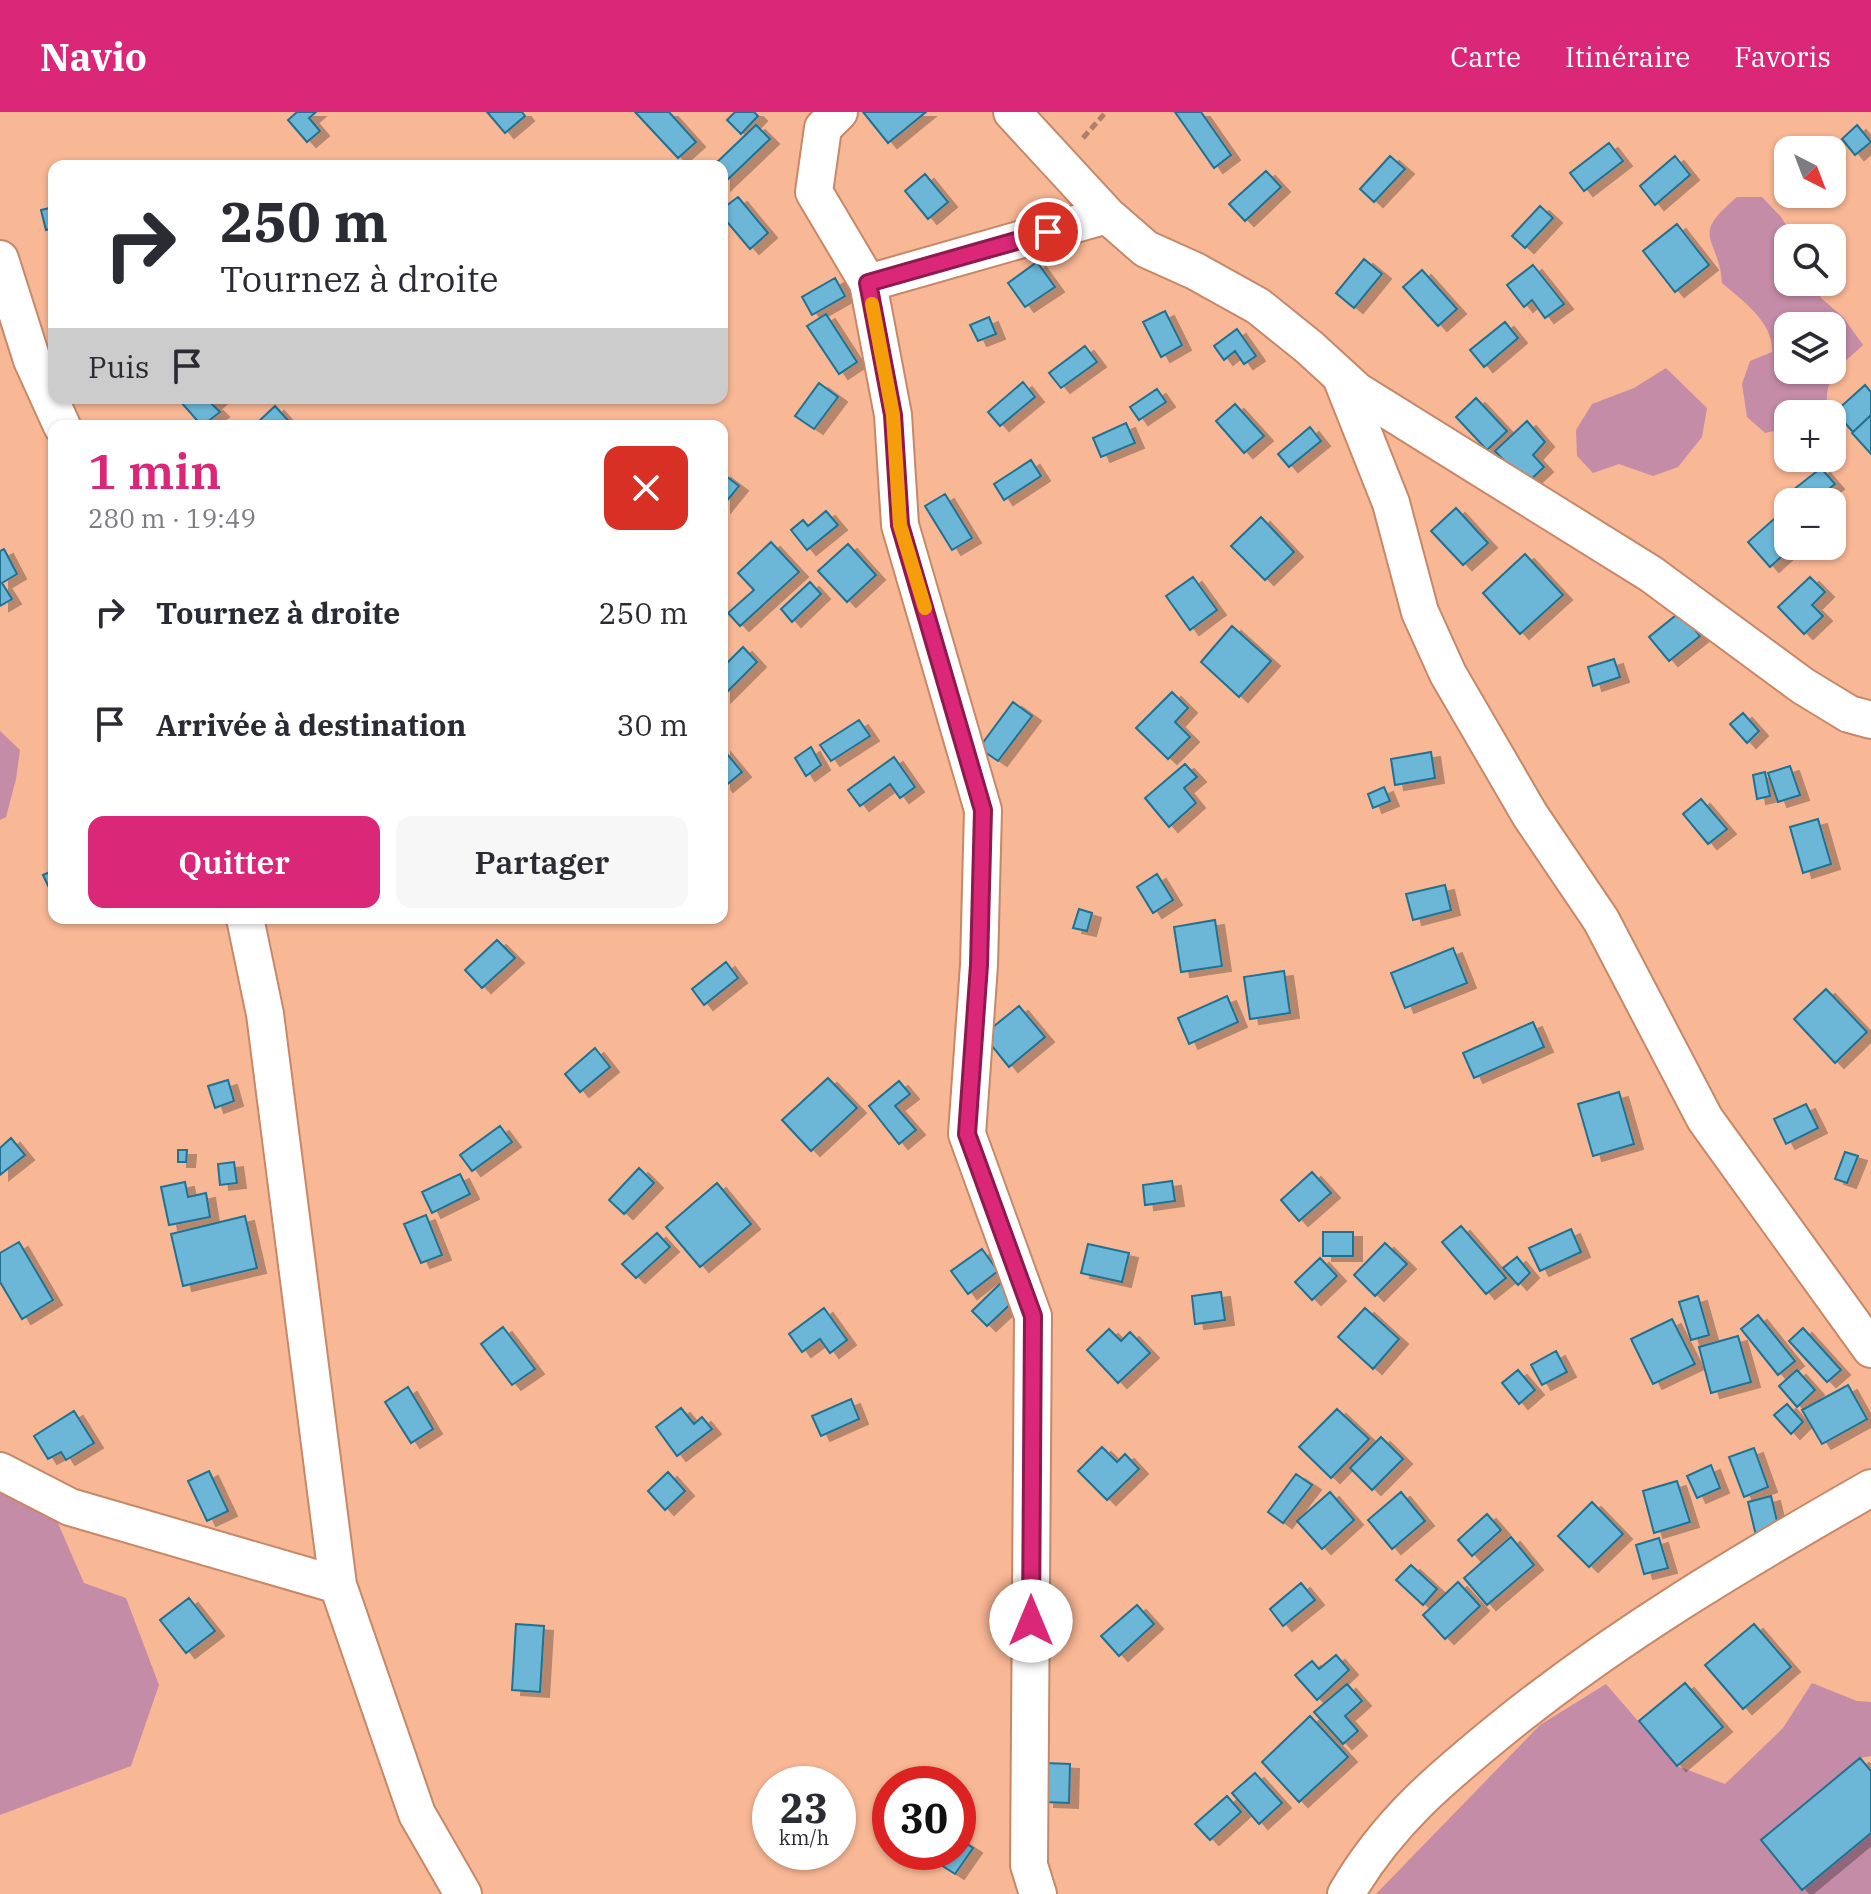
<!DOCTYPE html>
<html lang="fr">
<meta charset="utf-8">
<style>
body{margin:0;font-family:"IBM Plex Serif",serif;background:#f7f7f7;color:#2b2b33;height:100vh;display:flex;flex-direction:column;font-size:30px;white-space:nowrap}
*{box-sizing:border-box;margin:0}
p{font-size:26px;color:#7c7c81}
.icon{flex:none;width:44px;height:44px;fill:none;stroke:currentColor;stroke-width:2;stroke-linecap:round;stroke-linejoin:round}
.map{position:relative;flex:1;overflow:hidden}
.details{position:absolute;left:48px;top:308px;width:680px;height:504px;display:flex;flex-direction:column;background:#fff;border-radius:16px;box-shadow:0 2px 6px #0004}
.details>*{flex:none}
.hud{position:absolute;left:48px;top:48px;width:680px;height:244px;border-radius:16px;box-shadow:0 2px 6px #0004;background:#fff;color:#2b2b33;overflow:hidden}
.needle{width:52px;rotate:138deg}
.controls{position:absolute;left:1774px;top:24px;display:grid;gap:16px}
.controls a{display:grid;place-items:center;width:72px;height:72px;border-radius:16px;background:#fff;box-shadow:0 2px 6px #0004;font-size:40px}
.speed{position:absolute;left:752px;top:1654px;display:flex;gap:16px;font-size:40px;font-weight:700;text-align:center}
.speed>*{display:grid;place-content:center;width:104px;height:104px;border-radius:50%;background:#fff;box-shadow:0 2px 6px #0004;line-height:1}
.speed small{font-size:20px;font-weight:400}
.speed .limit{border:12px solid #d22;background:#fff;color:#111}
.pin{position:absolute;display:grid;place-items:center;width:68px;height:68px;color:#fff;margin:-34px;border:4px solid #fff;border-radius:50%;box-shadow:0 2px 8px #0007}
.me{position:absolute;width:88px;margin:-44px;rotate:0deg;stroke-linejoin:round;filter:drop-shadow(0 0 6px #0008)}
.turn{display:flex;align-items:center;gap:28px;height:168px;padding:0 40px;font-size:36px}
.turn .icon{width:104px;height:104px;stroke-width:2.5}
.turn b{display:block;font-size:56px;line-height:68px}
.then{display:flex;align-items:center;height:76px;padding:0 40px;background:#0003;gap:16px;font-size:30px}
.round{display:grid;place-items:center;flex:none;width:84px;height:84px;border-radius:16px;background:#f7f7f7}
.summary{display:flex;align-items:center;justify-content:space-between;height:136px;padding:0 40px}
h1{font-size:48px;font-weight:600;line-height:60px;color:#db2777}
.action{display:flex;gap:16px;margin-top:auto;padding:16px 40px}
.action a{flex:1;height:92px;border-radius:16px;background:#db2777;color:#fff;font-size:32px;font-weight:600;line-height:92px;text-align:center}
.action a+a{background:#f7f7f7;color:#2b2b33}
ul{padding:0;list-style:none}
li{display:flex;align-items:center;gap:24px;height:112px;padding:0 40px}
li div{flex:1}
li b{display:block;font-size:30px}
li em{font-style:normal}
header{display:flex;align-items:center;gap:48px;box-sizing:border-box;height:112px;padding:0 40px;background:#db2777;color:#fff}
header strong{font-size:38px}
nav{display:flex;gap:44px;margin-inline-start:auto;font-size:28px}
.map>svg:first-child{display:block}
.green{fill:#c48ca7;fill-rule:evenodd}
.building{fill:#6cb7d8;stroke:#217190;stroke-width:2;filter:url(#shadow)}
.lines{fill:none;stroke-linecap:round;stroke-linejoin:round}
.minor-casing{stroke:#c68868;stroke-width:40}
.path{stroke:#b17f65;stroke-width:5;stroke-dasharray:8 4;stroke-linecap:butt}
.minor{stroke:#fff;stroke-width:36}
.route-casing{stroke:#8e194d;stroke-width:20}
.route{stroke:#db2777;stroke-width:14}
.slow{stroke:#f59e0b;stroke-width:14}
</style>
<header>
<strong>Navio</strong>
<nav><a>Carte</a><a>Itinéraire</a><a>Favoris</a></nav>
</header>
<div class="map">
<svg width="1871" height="1782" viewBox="0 0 1871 1782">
<defs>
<filter id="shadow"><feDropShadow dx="9" dy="5" stdDeviation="0" flood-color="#0004"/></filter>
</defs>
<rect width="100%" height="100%" fill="#f8b795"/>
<!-- green -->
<path class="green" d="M1737,85H1762L1781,105L1794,126H1788V170H1812L1821,186L1843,205L1863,233C1845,250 1826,262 1827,288L1816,302H1788V316L1765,321L1747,305L1742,272L1750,249L1772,240C1774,211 1743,189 1722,171C1719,124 1688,126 1737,85ZM1788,214H1832V258H1788Z
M1666,256L1707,296L1702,325L1678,355L1653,364L1619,352L1593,361L1577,344L1576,318L1592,292L1634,276Z
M0,619L20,638L16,667L6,705L0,708Z
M0,1341L57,1409L84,1471L126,1486L159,1573L131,1654L0,1703Z
M1812,1571L1857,1589L1871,1590V1644L1860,1646L1762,1728L1871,1721V1782H1376L1540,1613L1606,1572L1677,1654L1725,1672L1783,1616Z"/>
<!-- building -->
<path class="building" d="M297,0H316L309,6L320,19L307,30L288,8Z
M487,0H522L525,4L505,21Z
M635,0H669L696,30L678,46Z
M735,0H754L758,4L741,22L727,8Z
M863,0H926L888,31Z
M1175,0H1201L1231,43L1214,56Z
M756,13L770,27L722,73V54H713Z
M1857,13L1871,30L1855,43L1842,27Z
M1609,31L1623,49L1584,79L1570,61Z
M1390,44L1405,57L1374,90L1360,77Z
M1675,44L1690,63L1655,93L1640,74Z
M1266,59L1281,75L1245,109L1229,92Z
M925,62L948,90L928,107L905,79Z
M738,85L768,121L750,137L722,104V97Z
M1540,94L1553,106L1525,136L1512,124Z
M54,95V116L46,118L41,98Z
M1677,112L1709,153L1675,180L1643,139Z
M1364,147L1382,162L1354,196L1336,181Z
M1037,150L1055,175L1025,195L1008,171Z
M1533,153L1564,192L1545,206L1532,188L1524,195L1507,173Z
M1422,158L1457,197L1438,214L1403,175Z
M835,166L845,184L812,203L802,185Z
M1165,199L1182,233L1161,245L1143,210Z
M826,202L857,250L839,262L807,214Z
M989,205L996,222L978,229L970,213Z
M1505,210L1518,226L1484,255L1470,238Z
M1237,217L1256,244L1244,252L1235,239L1224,248L1214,234Z
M1085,234L1097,250L1061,276L1049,261Z
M1023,270L1035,285L1000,314L988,300Z
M819,271L838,285L814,317L795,304Z
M1865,273L1871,280V303L1853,320L1835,300Z
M1157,277L1166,290L1139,308L1130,295Z
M183,286H219L212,292L220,300L202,314L180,289Z
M1476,286L1507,319L1487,338L1456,305Z
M1235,292L1264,324L1244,341L1216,309Z
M275,294L293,314H260L257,311Z
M1871,303V342L1852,321Z
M1527,309L1545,330L1533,343L1544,355L1526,372L1495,339Z
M1126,311L1135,331L1101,345L1093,326Z
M1310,315L1321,329L1289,355L1278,342Z
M1031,348L1041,364L1004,388L994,372Z
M1821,356L1835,372L1815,388L1816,390H1794L1788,382Z
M722,361L739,374L722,395Z
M945,382L972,426L952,438L925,394Z
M1456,396L1488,431L1463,453L1431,419Z
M826,399L838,413L807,438L791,418L803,408L808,414Z
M1782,400L1788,407V434H1793L1770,455L1748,430Z
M1261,405L1294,440L1265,468L1231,434Z
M771,430L799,460L740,514L728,501L754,478L738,461Z
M848,432L876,463L847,490L818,459Z
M4,437L17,462L2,471L12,487L0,494V439Z
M1525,442L1563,483L1520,522L1483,481Z
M1193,465L1217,498L1190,518L1166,484Z
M1810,465L1825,480L1812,493L1823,504L1804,522L1778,495Z
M810,470L821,482L792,510L781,497Z
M1680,500L1700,524L1669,549L1649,525Z
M1232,514L1271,549L1239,585L1201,550Z
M743,535L757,550L722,585V556Z
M1614,547L1620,565L1593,574L1588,555Z
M1172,580L1188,596L1175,610L1190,625L1168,647L1136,616Z
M1013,590L1032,604L998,649L979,636Z
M1743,601L1759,619L1747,631L1730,612Z
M859,608L870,624L831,649L820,633Z
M811,635L821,653L806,664L795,646Z
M722,636L742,660L724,675L722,672Z
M1431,640L1435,666L1395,673L1391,647Z
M894,645L915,675L900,686L890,672L860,694L848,678Z
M1185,652L1197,665L1184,676L1196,691L1169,715L1145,686Z
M1790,654L1800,683L1778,690L1768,661Z
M1765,660L1770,684L1757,687L1753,663Z
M1384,675L1390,689L1373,696L1368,682Z
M1701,687L1727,717L1708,732L1683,702Z
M1818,707L1831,752L1803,761L1790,715Z
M54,758V786L43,763Z
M1157,762L1173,788L1153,801L1137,775Z
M1445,773L1451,798L1413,808L1406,782Z
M1079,797L1092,801L1087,819L1073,816Z
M1215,808L1222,854L1181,860L1174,815Z
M497,828L515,846L482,876L465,858Z
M1453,836L1467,871L1405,896L1391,861Z
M726,850L738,866L704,893L692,877Z
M1284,859L1290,901L1250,907L1244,865Z
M1826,877L1867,920L1835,951L1794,907Z
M1227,884L1238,910L1189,932L1178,906Z
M1019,894L1045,925L1009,955L983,923Z
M1533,910L1544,935L1474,966L1463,941Z
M595,936L610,955L580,980L565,962Z
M828,966L857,996L811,1039L782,1008Z
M228,968L234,989L215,996L208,974Z
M899,969L910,982L895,994L916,1018L899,1032L869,994Z
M1619,980L1634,1032L1593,1044L1578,992Z
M1806,992L1818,1016L1786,1032L1774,1007Z
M500,1014L512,1030L472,1059L460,1043Z
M11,1026L25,1043L0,1063V1036Z
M178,1038H187L186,1050H178Z
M1845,1040L1858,1044L1847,1071L1835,1067Z
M234,1050L237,1071L220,1073L218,1052Z
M639,1056L654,1071L624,1102L609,1088Z
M1312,1060L1331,1081L1299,1109L1281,1088Z
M460,1062L470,1082L432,1101L422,1080Z
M1172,1069L1175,1089L1145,1093L1143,1073Z
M185,1070L188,1085L206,1081L210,1105L169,1113L161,1075Z
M717,1071L751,1112L700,1155L666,1115Z
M426,1103L442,1143L421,1151L404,1112Z
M245,1104L257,1156L183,1174L171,1122Z
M1461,1114L1506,1166L1486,1182L1442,1130Z
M1571,1117L1581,1140L1540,1159L1529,1136Z
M1323,1120H1353V1144H1323Z
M657,1121L670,1135L636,1166L622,1152Z
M19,1130L53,1188L22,1207L0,1170V1141Z
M1385,1131L1407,1152L1375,1184L1354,1163Z
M1088,1132L1129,1141L1122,1170L1081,1161Z
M982,1137L998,1159L968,1182L951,1159Z
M1517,1145L1530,1161L1518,1173L1503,1156Z
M1320,1146L1337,1164L1312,1188L1295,1170Z
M1005,1167L1020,1183L987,1214L972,1199Z
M1221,1180L1225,1208L1195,1212L1192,1184Z
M1698,1184L1709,1223L1691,1228L1679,1190Z
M824,1196L847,1228L830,1241L820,1227L802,1240L789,1222Z
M1365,1196L1399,1227L1373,1257L1338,1225Z
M1758,1203L1795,1249L1778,1263L1741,1217Z
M1672,1207L1695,1252L1653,1272L1631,1227Z
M503,1215L535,1257L512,1273L481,1232Z
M1803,1216L1841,1258L1827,1270L1789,1229Z
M1109,1217L1121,1229L1130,1220L1150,1241L1118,1271L1087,1238Z
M1738,1224L1751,1270L1711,1281L1699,1235Z
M1556,1239L1567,1260L1542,1273L1531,1253Z
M1518,1258L1535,1278L1519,1292L1502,1271Z
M1797,1258L1815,1278L1797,1295L1779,1274Z
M1848,1273L1867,1307L1822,1332L1802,1298Z
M408,1275L433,1317L411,1331L385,1290Z
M851,1287L859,1307L821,1324L812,1304Z
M1787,1292L1803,1310L1791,1322L1774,1303Z
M681,1296L694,1312L702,1305L712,1317L677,1344L656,1315Z
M1337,1297L1369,1327L1331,1366L1299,1335Z
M74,1299L94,1331L66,1348L61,1340L48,1347L34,1324Z
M1381,1325L1403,1347L1372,1378L1350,1356Z
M1102,1335L1117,1350L1125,1342L1139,1357L1107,1388L1078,1359Z
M1754,1336L1768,1375L1744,1385L1729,1345Z
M1711,1353L1720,1376L1697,1386L1687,1364Z
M209,1359L228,1399L207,1409L188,1369Z
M668,1360L685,1379L665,1398L648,1379Z
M1296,1362L1312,1373L1283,1411L1268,1400Z
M1677,1369L1690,1410L1654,1421L1643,1379Z
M1330,1380L1354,1408L1322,1437L1297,1409Z
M1401,1380L1425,1409L1392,1437L1368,1408Z
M1771,1384L1781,1426L1758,1432L1748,1390Z
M1592,1390L1623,1422L1589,1455L1558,1424Z
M1487,1402L1501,1418L1472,1444L1458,1428Z
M1511,1425L1534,1453L1487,1493L1464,1466Z
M1659,1426L1668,1456L1644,1462L1636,1433Z
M1411,1453L1437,1477L1423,1493L1396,1468Z
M1458,1470L1480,1494L1445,1527L1423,1503Z
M1301,1471L1315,1488L1283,1514L1270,1497Z
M189,1486L215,1519L186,1541L160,1508Z
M1137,1493L1154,1512L1119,1544L1101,1524Z
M516,1512L544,1514L540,1580L512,1578Z
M1754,1512L1791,1555L1743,1597L1705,1553Z
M1336,1543L1349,1558L1317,1588L1295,1563L1312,1549L1319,1557Z
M1685,1571L1723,1615L1677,1654L1639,1609Z
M1347,1572L1362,1589L1345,1604L1358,1619L1343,1632L1314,1600Z
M1310,1604L1348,1645L1299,1690L1262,1650Z
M1860,1646L1871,1659V1721L1802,1778L1761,1728Z
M1045,1651L1070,1652L1069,1691L1045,1690Z
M1255,1661L1282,1691L1259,1712L1232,1681Z
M1227,1684L1241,1700L1210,1728L1195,1712Z
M958,1726L973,1736L955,1762L938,1751L946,1740H958Z"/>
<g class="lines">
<defs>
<path id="minor" d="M839,0L823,16L814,80L868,171L893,303L900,413L983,698L979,853L967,1022L1033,1204L1029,1753L1038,1782
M1012,0L1107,103L1146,137L1195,159L1258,194L1309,235L1357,279L1651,462L1803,574L1849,602L1871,608
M0,147L32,248L62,314
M868,171L1107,103
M1341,265L1391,391L1420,500L1448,562L1530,703L1601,808L1705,1007L1871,1237
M245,806L265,902L338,1473L417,1702L463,1782
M0,1359L70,1395L338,1473
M1346,1782C1388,1710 1440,1667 1504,1615C1618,1523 1743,1449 1871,1376"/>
</defs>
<!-- minor casing -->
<use href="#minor" class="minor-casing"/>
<!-- path -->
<path class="path" d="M1083,26L1106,0"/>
<!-- minor -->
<use href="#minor" class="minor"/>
</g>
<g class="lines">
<defs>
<path id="route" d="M1031,1509L1033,1204L967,1022L979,853L983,698L900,413L893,303L868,171L1048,120"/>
</defs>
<!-- route casing -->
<use href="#route" class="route-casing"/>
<!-- route -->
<use href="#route" class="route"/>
<!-- slow -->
<path class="slow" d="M872,192L893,303L900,413L925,496"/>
</g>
</svg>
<div class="controls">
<a><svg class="needle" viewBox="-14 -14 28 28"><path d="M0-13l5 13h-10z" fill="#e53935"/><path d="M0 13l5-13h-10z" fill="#7c7c81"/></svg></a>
<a><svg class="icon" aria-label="search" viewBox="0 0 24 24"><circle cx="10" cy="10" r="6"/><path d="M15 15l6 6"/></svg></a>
<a><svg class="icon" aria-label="layers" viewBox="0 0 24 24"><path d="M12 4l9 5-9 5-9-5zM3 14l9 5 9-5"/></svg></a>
<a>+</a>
<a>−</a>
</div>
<div class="speed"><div>23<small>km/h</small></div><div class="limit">30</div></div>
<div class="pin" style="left:1048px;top:120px;background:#d93025"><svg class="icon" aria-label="arrive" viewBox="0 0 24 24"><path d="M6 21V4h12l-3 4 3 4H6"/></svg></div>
<svg class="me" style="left:1031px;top:1509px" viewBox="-20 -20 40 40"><circle r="19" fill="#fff"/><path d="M0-13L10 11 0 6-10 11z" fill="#db2777"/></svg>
<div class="hud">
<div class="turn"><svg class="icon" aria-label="right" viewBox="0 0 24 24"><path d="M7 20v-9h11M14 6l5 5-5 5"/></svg><div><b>250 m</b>Tournez à droite</div></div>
<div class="then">Puis<svg class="icon" aria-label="arrive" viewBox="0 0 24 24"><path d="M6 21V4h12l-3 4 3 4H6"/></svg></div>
</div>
<section class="details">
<div class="summary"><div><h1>1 min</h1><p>280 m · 19:49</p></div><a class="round" style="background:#d93025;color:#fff"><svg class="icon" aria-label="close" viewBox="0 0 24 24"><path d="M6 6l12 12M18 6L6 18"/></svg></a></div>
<ul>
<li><svg class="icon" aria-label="right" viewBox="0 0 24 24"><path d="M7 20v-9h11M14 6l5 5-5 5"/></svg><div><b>Tournez à droite</b></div><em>250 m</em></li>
<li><svg class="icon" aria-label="arrive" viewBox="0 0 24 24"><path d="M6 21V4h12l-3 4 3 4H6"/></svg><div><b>Arrivée à destination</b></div><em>30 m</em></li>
</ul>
<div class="action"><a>Quitter</a><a>Partager</a></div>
</section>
</div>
